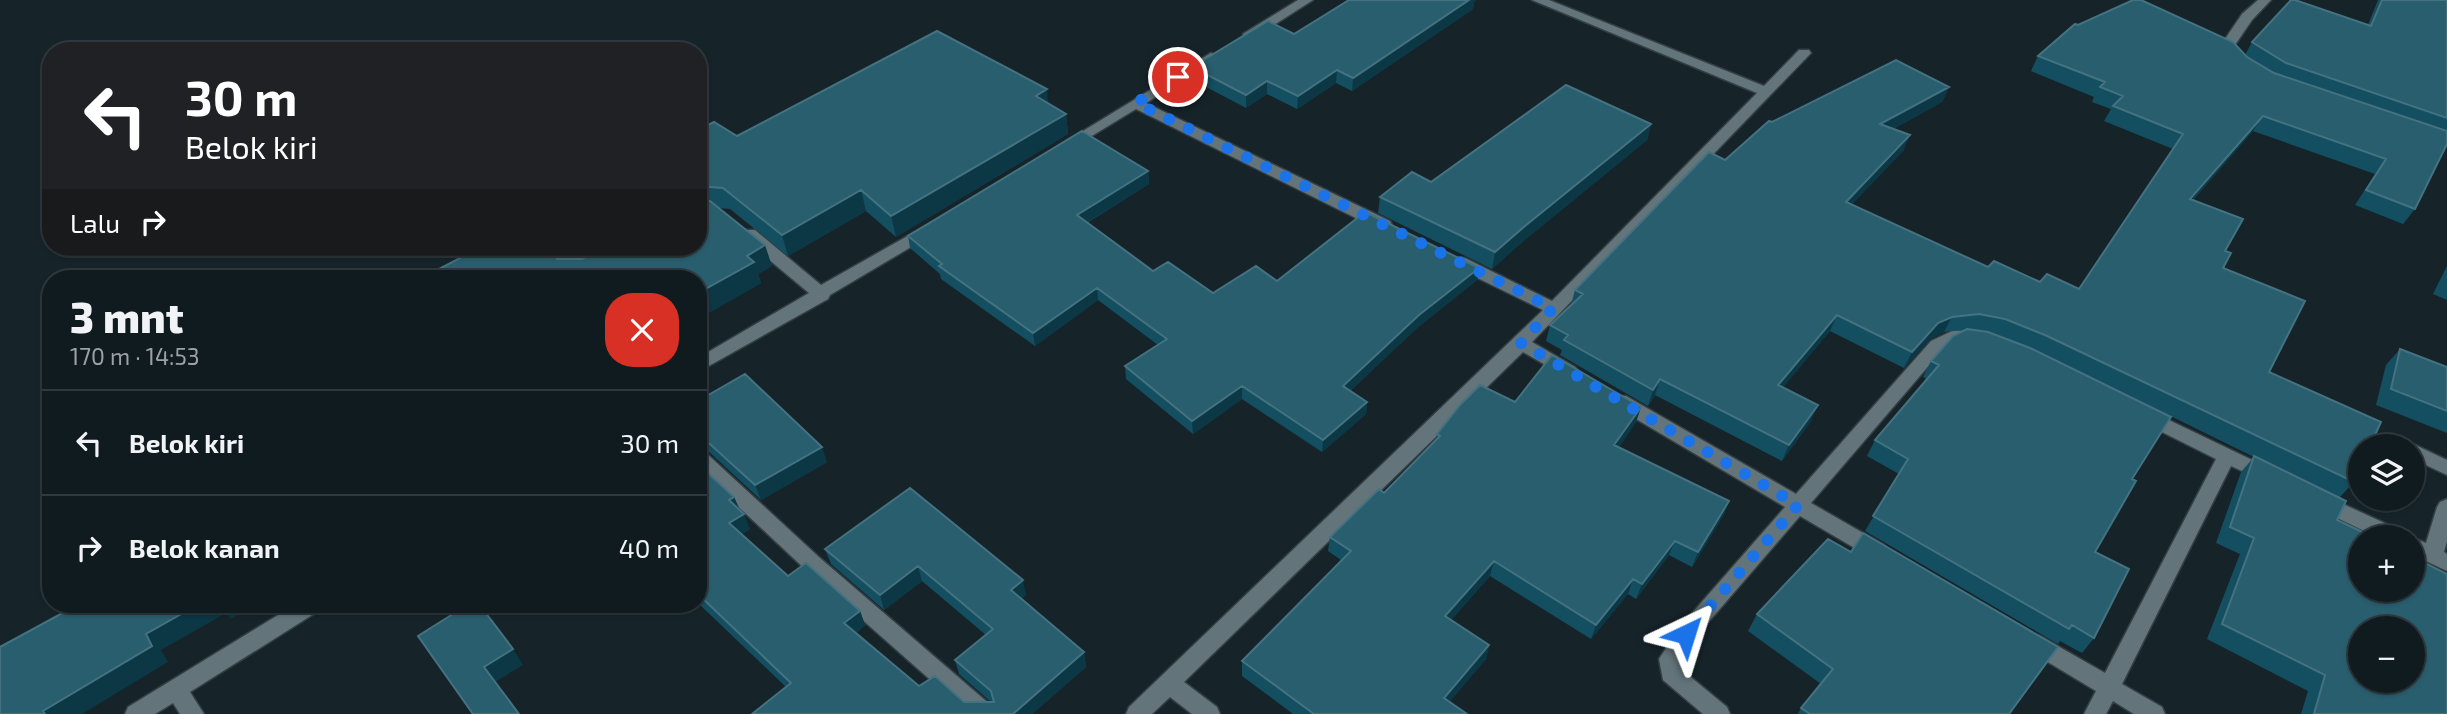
<!DOCTYPE html>
<html lang="id">
<meta charset="utf-8">
<style>
body{margin:0;font-family:"Exo 2",sans-serif;background:#1e282d;color:#f1f3f6;height:100vh;display:flex;flex-direction:column;font-size:26px;white-space:nowrap}
*{box-sizing:border-box;margin:0}
p{font-size:23px;color:#9ca1a5}
.icon{flex:none;width:38px;height:38px;fill:none;stroke:currentColor;stroke-width:2;stroke-linecap:round;stroke-linejoin:round}
.map{position:relative;flex:1;overflow:hidden}
.drawer{position:absolute;left:42px;top:270px;width:665px;height:343px;display:flex;flex-direction:column;background:#101b20;border-radius:28px;box-shadow:0 2px 5px #0004,0 0 0 2px #30393e}
.drawer>*{flex:none}
.top-card{position:absolute;left:42px;top:42px;width:665px;height:214px;border-radius:28px;box-shadow:0 2px 5px #0004,0 0 0 2px #30393e;background:#202124;color:#fff;overflow:hidden}
.tools{position:absolute;left:2348px;top:434px;display:grid;gap:14px}
.tools a{display:grid;place-items:center;width:77px;height:77px;border-radius:50%;background:#101b20;box-shadow:0 2px 5px #0004,0 0 0 2px #30393e;font-size:35px}
.pin{position:absolute;display:grid;place-items:center;width:60px;height:60px;color:#fff;margin:-30px;border:4px solid #fff;border-radius:50%;box-shadow:0 2px 7px #0007}
.me{position:absolute;width:77px;margin:-38px;rotate:41deg;stroke-linejoin:round;filter:drop-shadow(0 0 5px #0008)}
.turn{display:flex;align-items:center;gap:24px;height:147px;padding:0 28px;font-size:32px}
.turn .icon{width:91px;height:91px;stroke-width:2.5}
.turn b{display:block;font-size:49px;line-height:60px}
.then{display:flex;align-items:center;height:66px;padding:0 28px;background:#0003;gap:14px;font-size:26px}
.round{display:grid;place-items:center;flex:none;width:74px;height:74px;border-radius:28px;background:#1e282d}
.overview{display:flex;align-items:center;justify-content:space-between;height:119px;padding:0 28px}
h1{font-size:42px;font-weight:800;line-height:52px}
ul{padding:0;list-style:none}
li{display:flex;align-items:center;gap:21px;height:105px;padding:0 28px;border-top:2px solid #30393e}
li div{flex:1}
li b{display:block;font-size:26px}
li em{font-style:normal}
.map>svg:first-child{display:block}
.lines{fill:none;stroke-linecap:round;stroke-linejoin:round}
.street-casing{stroke:#343f44;stroke-width:3}
.street{fill:#63747b;fill-rule:evenodd}
.wall{fill:#144f61}
.shaded-wall{fill:#0c3745}
.building{fill:#295e6e;stroke:#447280;stroke-width:2;fill-rule:evenodd}
.route{stroke:#1a73e8;stroke-width:12;stroke-dasharray:0 21.6}
</style>
<div class="map">
<svg width="2447" height="714" viewBox="0 0 2447 714">
<rect width="100%" height="100%" fill="#16242a"/>
<g class="lines">
<defs>
<path id="street" d="M1298,0H1313L1255,37H1245L1243,34Z
M1532,0H1549L1764,86L1799,50H1809L1811,53L1532,342L1575,367L1578,371L1575,375H1563L1523,352L1184,682L1217,707L1220,714H1192L1170,697L1152,714H1126L1129,707L1543,310L1453,266L1451,262L1453,258H1465L1552,301L1757,93Z
M2258,0H2271L2252,20L2235,45L2243,61L2241,64H2231L2221,45L2242,14Z
M1211,53L1218,57L1216,60L1146,103L1390,221L1392,225L1390,229H1378L1136,109L1072,148L1067,149L1060,145Z
M927,225L935,230L933,234L830,295L828,299L698,372V358L809,293L743,238L741,234L743,230H755L821,285Z
M1954,330L1975,332L1984,338L1975,344L1956,342L1943,349L1811,503L1884,545L1887,551L1884,557L1877,559L1870,557L1800,516L1693,640L1681,660V669L1727,707L1730,714H1703L1663,680L1659,659L1679,628L1785,507L1614,406L1611,401L1614,396H1626L1796,494L1931,341Z
M2146,409L2273,470L2276,475L2273,480L2266,482L2231,466L2122,684L2162,707L2165,714H2134L2113,701L2106,714H2084L2096,691L2026,649L2023,643L2026,637L2034,634L2042,637L2105,673L2216,459L2140,421L2137,416L2140,411Z
M2392,434L2447,460V475L2413,459V446H2385L2383,441L2385,436Z
M698,450L705,452L820,558L993,707L996,714H969L806,570L698,469Z
M2319,493L2402,531L2405,537H2377L2312,506L2309,501L2312,496Z
M2447,499V541L2444,552L2447,554V571L2413,555V538L2426,543L2437,507L2440,502Z
M296,604H323L320,610L190,692L204,714H180L173,703L155,714H125L128,707Z"/>
</defs>
<!-- street casing -->
<use href="#street" class="street-casing"/>
<!-- street -->
<use href="#street" class="street"/>
</g>
<!-- wall -->
<path class="wall" d="M2378,0H2447V144L2415,209L2403,224L2355,205L2375,174L2253,131L2193,200L2225,251L2223,268L2269,372L2354,482L2339,498L2337,520L2447,714H2301L2308,691L2207,639L2240,554L2216,543L2241,472L2254,457L2097,380L2132,479L2095,552L2094,638L2082,653L2060,641L2058,644L1865,531L1899,474L1867,456L1875,440L1927,379L1923,377L1931,361L1965,330L1944,332L1930,339L1904,368L1830,331L1783,387L1811,421L1782,461L1655,395L1648,406L1560,355L1562,350L1546,341L1550,325L1571,305L1575,290L1725,160L1772,122L1949,87L1942,102L1893,129L1904,150L1851,205L1988,267L2040,282L2079,289L2173,149L2104,121L2111,109L2092,102L2094,97L2031,71L2038,56L2078,25L2245,55L2252,42L2368,25Z
M1474,2L1473,9L1352,91L1336,83L1297,109L1267,94L1246,108L1193,80L1192,67L1294,34Z
M1048,103L1066,114L1068,134L896,237L866,211L788,256L730,209L719,208L772,266L758,274L761,283L698,319V130L737,136Z
M1651,124L1647,140L1521,243L1492,269L1378,213L1380,197L1431,182Z
M1148,171L1149,184L1087,223L1153,271L1213,293L1277,281L1479,268L1477,280L1417,328L1350,391L1367,402L1366,414L1322,452L1242,399L1193,434L1126,379L1125,366L1158,345L1098,300L1035,346L941,279L940,274L910,248L908,236Z
M2447,266V300L2433,294Z
M2400,349L2447,367V433L2376,405L2386,365Z
M698,401L827,462L761,500L707,450L698,448Z
M1515,402L1641,407L1636,422L1619,447L1729,501L1723,516L1692,567L1669,555L1636,599L1628,594L1591,639L1490,576L1451,620L1489,645L1486,659L1449,702L1467,714H1293L1242,676V661L1341,560L1328,551L1330,537L1384,493L1436,440L1437,434Z
M698,464L734,497L739,510L750,529L742,534L788,576L860,611L865,625L856,633L919,686L964,702H991L959,674L955,660L986,635L922,581L884,610L831,564L825,549L910,488L1026,595L1022,598L1084,652L1086,667L1032,714H752L786,687L698,603Z
M1851,552L2009,714H1798L1801,708L1821,684L1748,631L1757,614Z"/>
<!-- shaded-wall -->
<path class="shaded-wall" d="M1468,0H1477L1474,2L1473,9L1352,91L1353,78Z
M1337,70L1336,83L1297,109L1298,96Z
M1267,81V94L1246,108V95Z
M1949,87L1942,102L1874,139L1880,124Z
M1047,89L1049,110L1036,96Z
M1066,114L1068,134L896,237L891,216Z
M2263,116L2253,131L2180,214L2190,199Z
M1651,124L1647,140L1521,243L1492,269L1495,252L1525,226Z
M1910,135L1904,150L1839,218L1846,202Z
M1148,171L1149,184L1078,228L1077,215Z
M861,190L866,211L788,256L782,235Z
M765,245L772,266L758,274L761,283L698,319V293L747,256Z
M572,247H618L568,276L557,259L558,255Z
M1479,268L1477,280L1417,328L1341,399L1343,386L1419,315Z
M1097,288L1098,300L1035,346L1033,333Z
M1837,315L1830,331L1772,401L1778,385Z
M1952,317L1944,332L1930,339L1904,368L1912,352L1938,323Z
M1660,379L1655,395L1648,406L1653,390Z
M1242,386V399L1193,434L1192,421Z
M1367,402L1366,414L1322,452L1323,440Z
M1818,405L1811,421L1782,461L1789,445Z
M1641,407L1636,422L1610,460L1614,445Z
M822,447L827,462L761,500L755,485Z
M734,497L741,512L729,500Z
M1729,501L1723,516L1692,567L1698,552Z
M744,514L750,529L736,538L729,523Z
M1675,541L1669,555L1636,599L1642,584Z
M1494,561L1490,576L1442,630L1445,616Z
M918,566L922,581L884,610L880,595Z
M1633,579L1628,594L1591,639L1596,625Z
M1023,580L1026,595L1014,605L1011,590Z
M199,604H257L231,619L226,613L161,650L168,662L82,714H45L43,711L146,634Z
M860,611L865,625L849,638L844,623Z
M1489,645L1486,659L1441,712L1444,698Z
M513,649L523,665L495,682L484,667Z
M1084,652L1086,667L1032,714H1013Z"/>
<!-- building -->
<path class="building" d="M1349,0H1469L1353,78L1337,70L1298,96L1267,81L1246,95L1192,67L1268,21L1294,34Z
M2133,0H2141L2233,42L2247,57L2274,73L2447,131V144L2415,209L2366,190L2386,159L2263,116L2190,199L2243,219L2225,251L2231,253L2223,268L2305,301L2269,372L2381,422L2370,446H2361V466L2354,482L2045,335L2005,319L1979,314L1952,317L1938,323L1912,352L1837,315L1778,385L1818,405L1789,445L1660,379L1653,390L1564,340L1568,335L1550,325L1583,294L1575,290L1709,152L1725,160L1769,121L1772,122L1896,60L1949,87L1880,124L1910,135L1846,202L1988,267L1994,261L2040,282L2047,274L2079,289L2183,134L2113,106L2123,96L2100,87L2105,82L2038,56L2075,24L2078,25Z
M2291,0H2295L2371,26L2382,0H2447V118L2286,63L2252,42Z
M937,31L1047,89L1036,96L1066,114L891,216L861,190L782,235L723,188L698,186V130L714,122L737,136Z
M1566,85L1651,124L1525,226L1495,252L1380,197L1412,172L1431,182Z
M1082,131L1148,171L1077,215L1153,271L1168,262L1213,293L1256,266L1277,281L1365,212L1479,268L1419,315L1343,386L1367,402L1323,440L1242,386L1192,421L1125,366L1167,339L1097,288L1033,333L939,266L942,264L908,236Z
M698,200L710,201L765,245L747,256L754,262L698,293V278H422L481,247H572L558,255L557,259H582L604,247H698Z
M1967,329L1988,332L2030,348L2171,417L2132,479L2136,481L2095,552L2129,569L2094,638L2072,625L2069,629L1873,516L1908,459L1875,440L1939,365L1931,361L1953,336Z
M2400,349L2447,367V411L2391,389Z
M1552,355L1641,407L1614,445L1729,501L1698,552L1675,541L1642,584L1633,579L1596,625L1494,561L1445,616L1489,645L1444,698L1467,714H1314L1242,661L1351,551L1330,537L1379,489L1384,493L1440,436L1437,434L1460,405L1480,385L1515,402Z
M745,374L822,447L755,485L700,435L698,434V401Z
M2254,456L2346,501L2337,520L2373,537H2361V590H2413V557L2447,574V714H2314L2325,675L2222,624L2254,538L2230,527ZM2361,628H2413V681H2361Z
M698,464L734,497L729,500L744,514L729,523L788,576L806,563L860,611L844,623L919,686L935,676L964,702H994L991,691L955,660L993,629L918,566L880,595L825,549L910,488L1023,580L1011,590L1084,652L1013,714H752L791,683L698,594Z
M1863,533L2058,647L2009,714H1810L1801,708L1833,669L1757,614L1828,539L1851,552Z
M79,604H199L146,634L152,646L43,711L45,714H0V647Z
M469,604H479L513,649L484,667L519,714H473L418,636Z"/>
<g class="lines">
<!-- route -->
<path class="route" d="M1178,77L1136,103L1553,308L1521,343L1798,505L1686,634"/>
</g>
</svg>
<div class="tools">
<a><svg class="icon" aria-label="layers" viewBox="0 0 24 24"><path d="M12 4l9 5-9 5-9-5zM3 14l9 5 9-5"/></svg></a>
<a>+</a>
<a>−</a>
</div>
<div class="pin" style="left:1178px;top:77px;background:#d93025"><svg class="icon" aria-label="arrive" viewBox="0 0 24 24"><path d="M6 21V4h12l-3 4 3 4H6"/></svg></div>
<svg class="me" style="left:1686px;top:634px" viewBox="-20 -20 40 40"><path d="M0-17L14 15 0 8-14 15z" fill="#1a73e8" stroke="#fff" stroke-width="4"/></svg>
<div class="top-card">
<div class="turn"><svg class="icon" aria-label="left" viewBox="0 0 24 24"><path d="M17 20v-9H6M10 6l-5 5 5 5"/></svg><div><b>30 m</b>Belok kiri</div></div>
<div class="then">Lalu<svg class="icon" aria-label="right" viewBox="0 0 24 24"><path d="M7 20v-9h11M14 6l5 5-5 5"/></svg></div>
</div>
<section class="drawer">
<div class="overview"><div><h1>3 mnt</h1><p>170 m · 14:53</p></div><a class="round" style="background:#d93025;color:#fff"><svg class="icon" aria-label="close" viewBox="0 0 24 24"><path d="M6 6l12 12M18 6L6 18"/></svg></a></div>
<ul>
<li><svg class="icon" aria-label="left" viewBox="0 0 24 24"><path d="M17 20v-9H6M10 6l-5 5 5 5"/></svg><div><b>Belok kiri</b></div><em>30 m</em></li>
<li><svg class="icon" aria-label="right" viewBox="0 0 24 24"><path d="M7 20v-9h11M14 6l5 5-5 5"/></svg><div><b>Belok kanan</b></div><em>40 m</em></li>
</ul>
</section>
</div>
